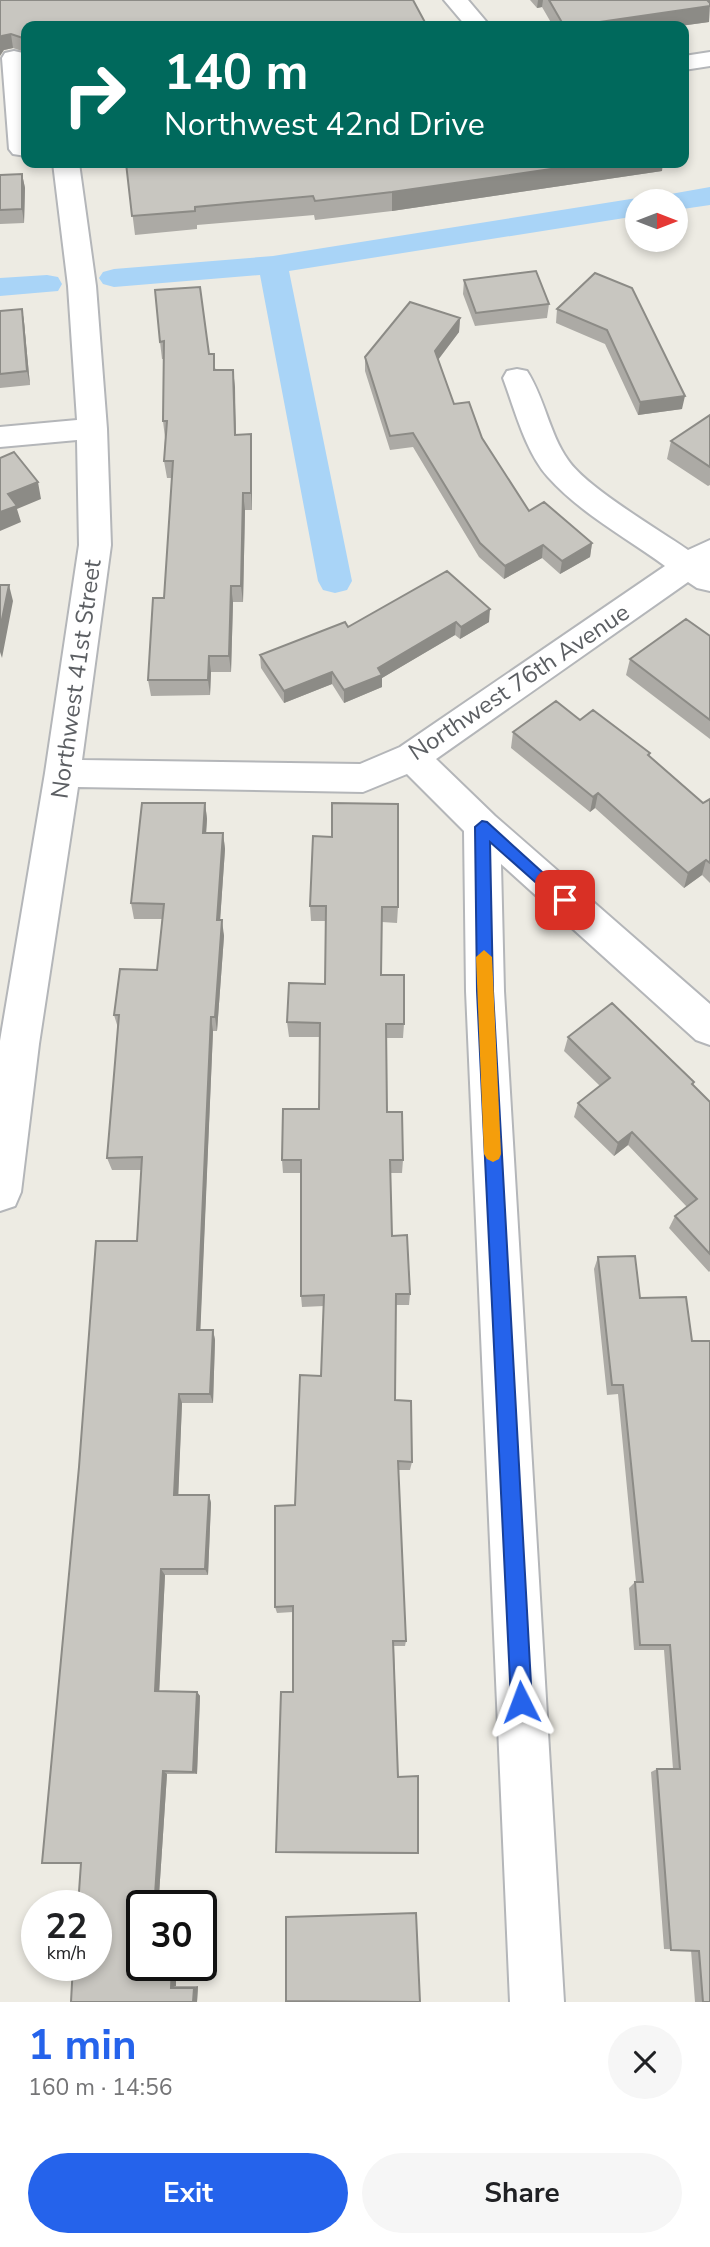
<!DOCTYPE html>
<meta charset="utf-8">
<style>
body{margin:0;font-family:"Nunito Sans",sans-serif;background:#f6f6f6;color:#202124;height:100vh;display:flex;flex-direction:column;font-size:26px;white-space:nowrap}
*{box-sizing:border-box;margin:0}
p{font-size:23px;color:#757577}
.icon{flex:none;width:38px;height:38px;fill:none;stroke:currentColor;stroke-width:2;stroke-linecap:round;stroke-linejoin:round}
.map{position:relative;height:2002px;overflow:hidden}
.panel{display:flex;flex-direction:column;background:#fff;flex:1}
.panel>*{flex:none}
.guide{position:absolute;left:21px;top:21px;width:668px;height:147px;border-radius:14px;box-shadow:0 4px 10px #0003;background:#00695c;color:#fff;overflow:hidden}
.needle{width:46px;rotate:90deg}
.tools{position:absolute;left:625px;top:189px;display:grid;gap:14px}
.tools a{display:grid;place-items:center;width:63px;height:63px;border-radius:50%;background:#fff;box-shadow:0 4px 10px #0003;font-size:35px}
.speed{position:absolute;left:21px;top:1890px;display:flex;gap:14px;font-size:35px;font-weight:700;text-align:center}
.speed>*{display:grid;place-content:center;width:91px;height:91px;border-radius:50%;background:#fff;box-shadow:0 4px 10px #0003;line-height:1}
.speed small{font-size:18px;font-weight:400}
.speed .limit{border:4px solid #111;border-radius:10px;background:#fff;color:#111}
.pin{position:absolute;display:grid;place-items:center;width:60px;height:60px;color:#fff;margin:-30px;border-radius:14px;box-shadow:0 4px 10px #0006}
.me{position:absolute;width:77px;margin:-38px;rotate:357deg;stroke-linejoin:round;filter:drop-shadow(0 0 5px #0008)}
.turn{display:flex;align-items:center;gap:24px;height:147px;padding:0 28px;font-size:32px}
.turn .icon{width:91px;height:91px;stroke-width:2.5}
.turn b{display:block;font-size:49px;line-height:60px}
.round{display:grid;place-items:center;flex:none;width:74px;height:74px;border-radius:37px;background:#f6f6f6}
.headline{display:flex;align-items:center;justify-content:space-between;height:119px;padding:0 28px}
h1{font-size:42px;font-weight:700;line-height:52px;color:#2563eb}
.primary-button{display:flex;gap:14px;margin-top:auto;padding:14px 28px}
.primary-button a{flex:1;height:80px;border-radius:42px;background:#2563eb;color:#fff;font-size:28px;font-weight:700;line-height:80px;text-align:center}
.primary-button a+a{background:#f6f6f6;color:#202124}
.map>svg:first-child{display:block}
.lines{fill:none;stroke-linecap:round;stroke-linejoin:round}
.canal{fill:#a9d4f7;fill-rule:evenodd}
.minor-casing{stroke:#b4b6b9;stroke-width:4}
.minor{fill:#fff;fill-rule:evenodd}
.wall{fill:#acaaa5}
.shaded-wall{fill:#8c8b86}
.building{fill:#c8c6c0;stroke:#8c8b86;stroke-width:2}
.route{fill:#2563eb;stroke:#184099;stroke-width:2}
.slow{fill:#f59e0b}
.labels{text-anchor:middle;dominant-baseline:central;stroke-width:6;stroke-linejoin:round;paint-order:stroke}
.street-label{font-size:24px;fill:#5c5f63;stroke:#fff}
</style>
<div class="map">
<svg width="710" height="2002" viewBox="0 0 710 2002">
<rect width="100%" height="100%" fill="#edebe3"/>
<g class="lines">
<!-- canal -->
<path class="canal" d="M710,187V205L676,210V201H661L665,195Z
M637,198L647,201H637V216L289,271L352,581L347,590L335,593L323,590L318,581L260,275L114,287L103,284L99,278L103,272L114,269L273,256Z
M47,275L58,277L62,284L58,291L0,296V278Z"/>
<defs>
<path id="minor" d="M444,0H468L490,26H466Z
M14,51L23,53L26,60V156L13,154L9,149L2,58L5,53Z
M710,52V66L684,70V56Z
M53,163H79L96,286L107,429L111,545L82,760L360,764L400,747L665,566C627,538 580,513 548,477C525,451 515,410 503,378L507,371L517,369L527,371C545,399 549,433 568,460C587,488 658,529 688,550L710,540V591L697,588L688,582L436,759L495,816L710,1004V1045L696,1040L501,864L504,991L564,2002H510L466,991L464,831L407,774L363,792L78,787L39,1044L21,1192L15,1206L0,1211V1041L45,773L79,545L77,440L0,447V427L77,420L68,286Z"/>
</defs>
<!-- minor casing -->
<use href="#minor" class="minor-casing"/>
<!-- minor -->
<use href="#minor" class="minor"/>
</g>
<!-- wall -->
<path class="wall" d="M0,0L26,26V62L25,52L13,48L4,50Z
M530,0H710L709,22L680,26H553L542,7L537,8Z
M126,163L662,171L392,211L315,220L314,215L197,225V229L135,235Z
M22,174L25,188L24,223L0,224V175Z
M595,273L682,409L638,415L605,344L556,323L557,309Z
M464,280L549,304L547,318L475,326L463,294Z
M155,290L209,354L216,370H233L236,435L252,451V510H245L243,602H233L231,672H211L210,695L151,696L148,680L164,598L172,478H167L164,461L165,438L163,421V359H162L160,342Z
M22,309L24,322L30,385L0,388V311Z
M460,318L459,332L438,360L454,404L482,438L529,511L592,543L590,557L560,574L542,558L504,579L479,557L413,447L390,450L365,371V357Z
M710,415V485L708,486L667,459L671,441Z
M447,571L489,622L460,639L455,635L382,678V687L344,703L332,684L284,703L261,668L260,655L348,627Z
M710,636V739L626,675L630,659Z
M580,720L650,753L649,756L703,803L710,799V883L702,875L684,888L595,808L590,812L511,748L513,732Z
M205,803L207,819L206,833H223L225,849L220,920L224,936L217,1031H213L200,1330H213L215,1340L213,1403H182L178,1495H209L211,1503L208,1575H165L159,1691L197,1692L200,1696L197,1774H167L159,1895H179L142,1965H176V1986H198L197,2002H71L81,1864L42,1863L137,1241L141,1170H112L107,1158L118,1028L114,1015L157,970L162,919H134L131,903Z
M310,906L398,907L397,923L382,922L381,975L404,1024L403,1038H386L387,1112L403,1160L402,1173H390L392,1236L410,1294L409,1305H396L395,1400L412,1462L410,1470H398L406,1641L405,1646H394L398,1777L418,1853L417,1854L278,1853L276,1852L293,1692V1612L277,1613L275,1607L321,1376L324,1306L302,1307L301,1296V1173H283L282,1160L319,1109L320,1037H289L287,1022L325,984L326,921H311Z
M568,1037L694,1082L693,1085L710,1102V1271L709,1272L669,1228L675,1216L687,1207L628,1145L614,1156L574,1117L578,1103L600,1086L564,1051Z
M635,1256L710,2002H695L691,1950L664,1949L651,1772L657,1769H673L664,1650H634L629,1588L635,1582H636L618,1394L607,1395L594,1269L598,1257Z"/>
<!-- shaded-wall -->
<path class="shaded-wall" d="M538,0H543L542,7L537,8Z
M706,0H710L709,22L680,26H572Z
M11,34L13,48L4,50L0,56V38L2,36Z
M592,163H663L662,171L392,211V192Z
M22,174L25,188L24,223L22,209Z
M22,309L24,322L30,385L27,371Z
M460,318L459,332L434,365L435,351Z
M233,370L235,387L236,451L235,435Z
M685,396L682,409L638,415L640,402Z
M251,434L252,451V510L251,493Z
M38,482L41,499L17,509L21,522L0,531V512L8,494Z
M243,493L245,510L243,602L241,586Z
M592,543L590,557L560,574L562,561Z
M543,545L542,558L504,579L505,566Z
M9,585L13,601L2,658L0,652V629Z
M231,586L233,602L231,672L229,656Z
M490,609L489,622L460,639L461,627Z
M456,622L455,635L382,678V687L344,703V690L378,668Z
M209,656L211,672L210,695L208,680Z
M332,672V684L284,703V691Z
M598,793L595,808L590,812L593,797Z
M205,803L207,819L205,849L203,833Z
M223,833L225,849L219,936L217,920Z
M706,860L702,875L684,888L688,873Z
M222,920L224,936L217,1031L215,1017Z
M211,1017L213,1031L200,1340L197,1330Z
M632,1132L628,1145L614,1156L618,1143Z
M213,1330L215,1340L213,1403L210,1394Z
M179,1394L182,1403L178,1503L174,1495Z
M209,1495L211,1503L208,1575L205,1569Z
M161,1569L165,1575L159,1696L155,1691Z
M197,1692L200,1696L197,1774L193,1772Z
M163,1771L167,1774L159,1895H155Z
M175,1894L179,1895V1906H175Z
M172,1965H176V1986L171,1988Z
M198,1986L197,2002H193L194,1988Z"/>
<!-- building -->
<path class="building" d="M0,0H413L427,26H26V61L23,38L11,34L2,36L0,38Z
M549,0H707L710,3V6L572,26H564Z
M126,163H592L392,192L315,201L313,196L195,207V211L132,216Z
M22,174V209L0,210V175Z
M536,271L549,304L476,313L464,280Z
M595,273L632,288L685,396L640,402L607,330L557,309Z
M200,287L209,354H214V370H233L235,435L251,434V493H243L241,586H231L229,656H209L208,680H148L153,598H164L173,461H164L167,421H163L164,341L160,342L155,290Z
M410,302L460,318L435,351L454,404L469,402L482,438L529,511L544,502L592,543L562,561L543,545L505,566L480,543L413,433L390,436L365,357Z
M22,309L27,371L0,374V311Z
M710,415V467L671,441Z
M14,452L38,482L8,494L17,506L0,512V458Z
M447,571L490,609L461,627L456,622L378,668L382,675L344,690L332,672L284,691L260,655L345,622L348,627Z
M0,585H9L0,629Z
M686,619L710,636V720L630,659Z
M556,701L580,720L593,710L650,753L648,755L703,803L710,799V863L706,860L688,873L598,793L593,797L513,732Z
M142,803H205L203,833H223L217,920H222L215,1017H211L197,1330H213L210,1394H179L174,1495H209L205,1569H161L155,1691L197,1692L193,1772L163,1771L155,1895L175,1894V1906H142V1965H172L171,1988H194L193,2002H71L73,1965H96V1906H78L81,1863H42L79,1467L96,1241H137L142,1157L107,1158L119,1015H114L120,969L157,970L164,904L131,903Z
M332,803L398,804V907H382L381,975H404V1024H386L387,1112H402L403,1160H390L392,1236L407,1235L410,1294H396L395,1400L411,1401L412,1462L398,1461L406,1641H393L398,1777L418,1776V1853L276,1852L281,1692H293V1606L275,1607V1506L295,1505L300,1375L321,1376L324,1295L301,1296V1160H282L283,1109H319L320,1023L287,1022L289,983L325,984L326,906H310L313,836L332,837Z
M612,1003L694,1082L692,1084L710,1102V1254L675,1216L697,1199L632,1132L618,1143L578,1103L610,1078L568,1037Z
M635,1256L640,1298L686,1297L692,1341H710V2002H703L699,1951L671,1950L657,1769H680L670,1645H640L635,1582H643L623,1385H612L598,1257Z
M416,1913L420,2002L286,2001V1917Z"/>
<!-- route -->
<path class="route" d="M482,821L487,822L573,900L565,906L560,904L490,842L493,991L532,1702L529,1709L521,1712L514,1709L511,1702L477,991L475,827Z"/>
<!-- slow -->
<path class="slow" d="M484,950L492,957L501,1154L499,1159L493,1162L487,1159L484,1154L476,957Z"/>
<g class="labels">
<!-- street labels -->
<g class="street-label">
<text transform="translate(76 679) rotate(-82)">Northwest 41st Street</text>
<text transform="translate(519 682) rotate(-34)">Northwest 76th Avenue</text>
</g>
</g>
</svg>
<div class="tools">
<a><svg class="needle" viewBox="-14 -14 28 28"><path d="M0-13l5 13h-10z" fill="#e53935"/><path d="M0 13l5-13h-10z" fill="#757577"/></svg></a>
</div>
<div class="speed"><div>22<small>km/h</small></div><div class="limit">30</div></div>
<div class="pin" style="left:565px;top:900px;background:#d93025"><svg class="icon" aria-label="arrive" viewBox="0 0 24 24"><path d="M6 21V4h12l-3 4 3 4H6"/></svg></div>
<svg class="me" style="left:521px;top:1702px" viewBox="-20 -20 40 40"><path d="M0-17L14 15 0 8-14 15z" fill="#2563eb" stroke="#fff" stroke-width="4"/></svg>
<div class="guide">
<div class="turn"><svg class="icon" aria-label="right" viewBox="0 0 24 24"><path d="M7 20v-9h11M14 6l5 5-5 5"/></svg><div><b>140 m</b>Northwest 42nd Drive</div></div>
</div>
</div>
<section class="panel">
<div class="headline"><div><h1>1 min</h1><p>160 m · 14:56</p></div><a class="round"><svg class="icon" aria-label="close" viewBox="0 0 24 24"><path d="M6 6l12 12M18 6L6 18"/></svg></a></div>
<div class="primary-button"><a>Exit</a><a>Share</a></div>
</section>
